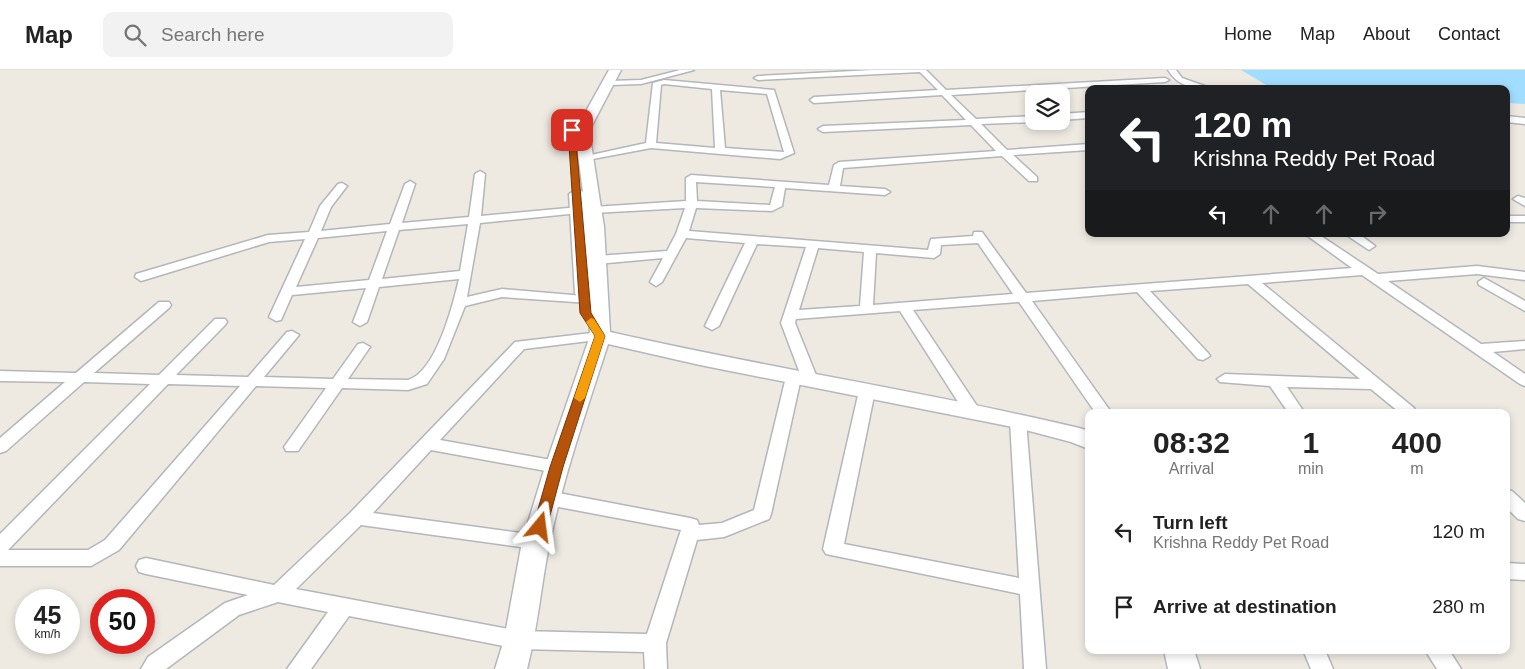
<!DOCTYPE html>
<style>
body{margin:0;font-family:Helvetica,sans-serif;background:#f2f2f2;color:#222;height:100vh;display:flex;flex-direction:column;font-size:19px;white-space:nowrap}
*{box-sizing:border-box;margin:0}
p{font-size:16px;color:#767676}
.icon{flex:none;width:28px;height:28px;fill:none;stroke:currentColor;stroke-width:2;stroke-linecap:round;stroke-linejoin:round}
.map{position:relative;flex:1;overflow:hidden}
.details{position:absolute;left:1085px;top:339px;width:425px;height:245px;display:flex;flex-direction:column;background:#fff;border-radius:10px;box-shadow:0 2px 8px #0003}
.details>*{flex:none}
.banner{position:absolute;left:1085px;top:15px;width:425px;height:152px;border-radius:10px;box-shadow:0 2px 8px #0003;background:#202124;color:#fff;overflow:hidden}
.controls{position:absolute;left:1025px;top:15px;display:grid;gap:10px}
.controls a{display:grid;place-items:center;width:45px;height:45px;border-radius:10px;background:#fff;box-shadow:0 2px 8px #0003;font-size:25px}
.speed{position:absolute;left:15px;top:519px;display:flex;gap:10px;font-size:25px;font-weight:700;text-align:center}
.speed>*{display:grid;place-content:center;width:65px;height:65px;border-radius:50%;background:#fff;box-shadow:0 2px 8px #0003;line-height:1}
.speed small{font-size:12px;font-weight:400}
.speed .limit{border:8px solid #d22;background:#fff;color:#111}
.pin{position:absolute;display:grid;place-items:center;width:42px;height:42px;color:#fff;margin:-21px;border-radius:10px;box-shadow:0 2px 8px #0006}
.me{position:absolute;width:55px;margin:-28px;rotate:16deg;stroke-linejoin:round;filter:drop-shadow(0 0 4px #0008)}
.turn{display:flex;align-items:center;gap:18px;height:105px;padding:0 25px;font-size:22px}
.turn .icon{width:65px;height:65px;stroke-width:2.5}
.turn b{display:block;font-size:35px;line-height:42px}
.lanes{display:flex;align-items:center;height:48px;padding:0 25px;background:#0003;justify-content:center;gap:25px;direction:ltr}
.lanes .off{opacity:.35}
.eta{display:flex;justify-content:space-evenly;align-items:center;height:85px;text-align:center}
.eta b{font-size:30px;font-weight:700;line-height:35px}
ul{padding:0;list-style:none}
li{display:flex;align-items:center;gap:15px;height:75px;padding:0 25px}
li div{flex:1}
li b{display:block;font-size:19px}
li em{font-style:normal}
header{display:flex;align-items:center;gap:30px;box-sizing:border-box;height:70px;padding:0 25px;background:#fff;border-bottom:1px solid #e0e0e0}
header strong{font-size:24px}
nav{display:flex;gap:28px;margin-inline-start:auto;font-size:18px}
.search{width:350px;height:45px;background:#f2f2f2;display:flex;align-items:center;gap:12px;box-sizing:border-box;padding:0 18px;border-radius:10px;color:#767676;font-size:19px}
.map>svg:first-child{display:block}
.water{fill:#a1ddff}
.lines{fill:none;stroke-linecap:round;stroke-linejoin:round}
.street-casing{stroke:#b3b6ba;stroke-width:3}
.secondary-casing{stroke:#b4b8bd;stroke-width:3}
.street{fill:#fff;fill-rule:evenodd}
.secondary{fill:#fff;fill-rule:evenodd}
.route{fill:#b45309;stroke:#753606}
.slow{fill:#f59e0b}
</style>
<header>
<strong>Map</strong>
<div class="search"><svg class="icon" aria-label="search" viewBox="0 0 24 24"><circle cx="10" cy="10" r="6"/><path d="M15 15l6 6"/></svg>Search here</div>
<nav><a>Home</a><a>Map</a><a>About</a><a>Contact</a></nav>
</header>
<div class="map">
<svg width="1525" height="599" viewBox="0 0 1525 599">
<rect width="100%" height="100%" fill="#eeeae2"/>
<!-- water -->
<path class="water" d="M1241,0H1525V34L1506,33V19H1273Z"/>
<g class="lines">
<defs>
<path id="street" d="M680,0H694L641,14L610,15L606,13L610,11L641,10Z
M873,0H926L946,20L1165,8L1169,10L1165,12L951,25L976,49L1034,46V51H1036L1034,52L981,54L1007,80L1089,74V80L1013,85L1037,107V111H1029L1002,86L843,98L840,116L885,119L890,122L885,125L785,118L782,136L772,141L696,138L689,161L928,180L931,169L973,166L974,162H982L1026,223L1352,198L1305,164H1318L1378,204L1477,196L1525,202V210L1477,204L1388,211L1481,274L1525,271V279L1493,282L1525,304V316L1520,314L1362,205L1262,213L1414,338L1416,342H1399L1371,319L1287,317L1304,342H1288L1270,316L1220,312L1217,309L1225,304L1360,309L1248,214L1150,221L1208,283L1210,286L1203,290L1198,289L1137,222L1032,231L1111,342H1095L1019,232L913,240L981,342L979,346H967L900,241L796,249L795,253L818,310L810,315L805,313L801,308L771,444L769,449L724,467L697,470L666,573L667,599H645L644,582L519,579L349,546L311,599H287L328,542L278,532L239,545L166,599H141L148,587L225,533L248,525L146,504L139,502L136,496L139,490L146,488L274,515L350,443L515,272L600,262L607,266L605,269L524,279L440,370L557,391L563,393L566,397L563,401L557,403L431,380L373,443L536,465L543,467L546,472L543,477L536,479L361,455L296,519L519,561L647,564L681,460L548,435L542,433L539,428L542,423L548,421L690,448L697,450L699,455L722,453L754,440L786,307L794,302L801,306L781,253L806,177L757,174L719,256L712,260L705,256L745,173L686,168L662,212L656,216L650,212L663,188L597,194L591,190L597,186L667,181L676,164L685,138L593,143L587,140L593,137L686,131V108L691,105L829,115L834,95L839,92L996,81L971,55L823,62L818,59L823,56L966,50L942,25L814,33L810,30L814,27L938,20L920,2L758,10L754,8L758,6ZM696,112L775,117L770,135L697,131ZM978,173L1013,224L873,235L876,183L934,188L940,184L941,175ZM818,178L864,182L860,236L799,240Z
M1168,0H1176L1182,8L1213,19C1193,19 1179,17 1168,0Z
M664,10L774,20L794,83L780,89L651,78L582,91V87L646,73L653,13ZM664,14L712,19L715,78L656,73L661,15ZM720,20L767,24L784,82L725,78Z
M1089,42V48L1061,50V44Z
M1506,46L1525,48V54L1506,52Z
M480,101L485,104L481,146L579,137L585,140L579,143L480,153L467,227L502,219L584,226L589,227L591,230L589,233L502,227L465,236L444,289L427,314L408,320L342,318L298,381H286L284,377L326,318L256,316L119,480L91,496H0V464L150,314L84,312L6,381L0,383V368L65,312L0,311V301L76,303L159,232H169L171,235L169,238L94,303L159,305L215,249H225L227,252L225,255L176,305L248,307L287,262L292,261L299,265L264,307L333,309L358,274L363,273L370,277L348,309L408,310C436,302 453,235 459,209L379,217L367,252L360,256L353,252L366,218L292,225L281,250L276,251L269,247L305,169L269,172L141,211L135,207L136,204L268,165L309,162L320,136L338,114L342,113L347,116L331,137L321,161L390,154L405,114L410,111L415,114L402,153L469,147L475,104ZM468,154L460,201L382,209L399,160ZM387,161L369,210L296,217L318,168ZM168,314L240,316L105,470L88,480H8Z
M1518,126L1525,128V136L1513,129Z
M1506,146H1525V152H1506Z
M1345,164H1359L1375,176L1369,180Z
M1484,208L1525,231V241L1479,215L1478,212Z
M867,316L875,321L844,474L1019,508L1010,351L1012,347H1024L1026,351L1046,599H1024L1020,524L826,484L823,479L859,321Z
M1506,420L1512,421L1525,433V451L1518,449L1506,437Z
M1506,493L1525,494V510L1506,509Z
M1303,580H1325L1333,599H1311Z
M1425,580H1449L1461,599H1437Z"/>
<path id="secondary" d="M609,0H621L589,61L604,157L610,262C766,298 924,321 1079,358L1089,361V379L1071,372L1018,358L700,295L608,274C587,339 564,405 550,471C541,514 538,557 527,599H495L504,570L522,472L545,397L590,266L589,227H577L575,223L569,124L577,119L583,122L575,61Z
M1164,580H1194L1200,599H1168Z"/>
</defs>
<!-- street casing -->
<use href="#street" class="street-casing"/>
<!-- secondary casing -->
<use href="#secondary" class="secondary-casing"/>
<!-- street -->
<use href="#street" class="street"/>
<!-- secondary -->
<use href="#secondary" class="secondary"/>
</g>
<!-- route -->
<path class="route" d="M572,58L575,60L591,243L605,266L563,397L547,457L545,461H535L533,457L550,397L595,266L580,243L568,60Z"/>
<!-- slow -->
<path class="slow" d="M591,248L594,249L605,266L585,328L580,332L574,328L595,266L586,252Z"/>
</svg>
<div class="controls">
<a><svg class="icon" aria-label="layers" viewBox="0 0 24 24"><path d="M12 4l9 5-9 5-9-5zM3 14l9 5 9-5"/></svg></a>
</div>
<div class="speed"><div>45<small>km/h</small></div><div class="limit">50</div></div>
<div class="pin" style="left:572px;top:60px;background:#d93025"><svg class="icon" aria-label="arrive" viewBox="0 0 24 24"><path d="M6 21V4h12l-3 4 3 4H6"/></svg></div>
<svg class="me" style="left:540px;top:457px" viewBox="-20 -20 40 40"><path d="M0-17L14 15 0 8-14 15z" fill="#b45309" stroke="#fff" stroke-width="4"/></svg>
<div class="banner">
<div class="turn"><svg class="icon" aria-label="left" viewBox="0 0 24 24"><path d="M17 20v-9H6M10 6l-5 5 5 5"/></svg><div><b>120 m</b>Krishna Reddy Pet Road</div></div>
<div class="lanes"><svg class="icon" aria-label="left" viewBox="0 0 24 24"><path d="M17 20v-9H6M10 6l-5 5 5 5"/></svg><svg class="icon off" aria-label="ahead" viewBox="0 0 24 24"><path d="M12 20V5M6 11l6-6 6 6"/></svg><svg class="icon off" aria-label="ahead" viewBox="0 0 24 24"><path d="M12 20V5M6 11l6-6 6 6"/></svg><svg class="icon off" aria-label="right" viewBox="0 0 24 24"><path d="M7 20v-9h11M14 6l5 5-5 5"/></svg></div>
</div>
<section class="details">
<div class="eta">
<div><b>08:32</b><p>Arrival</p></div>
<div><b>1</b><p>min</p></div>
<div><b>400</b><p>m</p></div>
</div>
<ul>
<li><svg class="icon" aria-label="left" viewBox="0 0 24 24"><path d="M17 20v-9H6M10 6l-5 5 5 5"/></svg><div><b>Turn left</b><p>Krishna Reddy Pet Road</p></div><em>120 m</em></li>
<li><svg class="icon" aria-label="arrive" viewBox="0 0 24 24"><path d="M6 21V4h12l-3 4 3 4H6"/></svg><div><b>Arrive at destination</b></div><em>280 m</em></li>
</ul>
</section>
</div>
